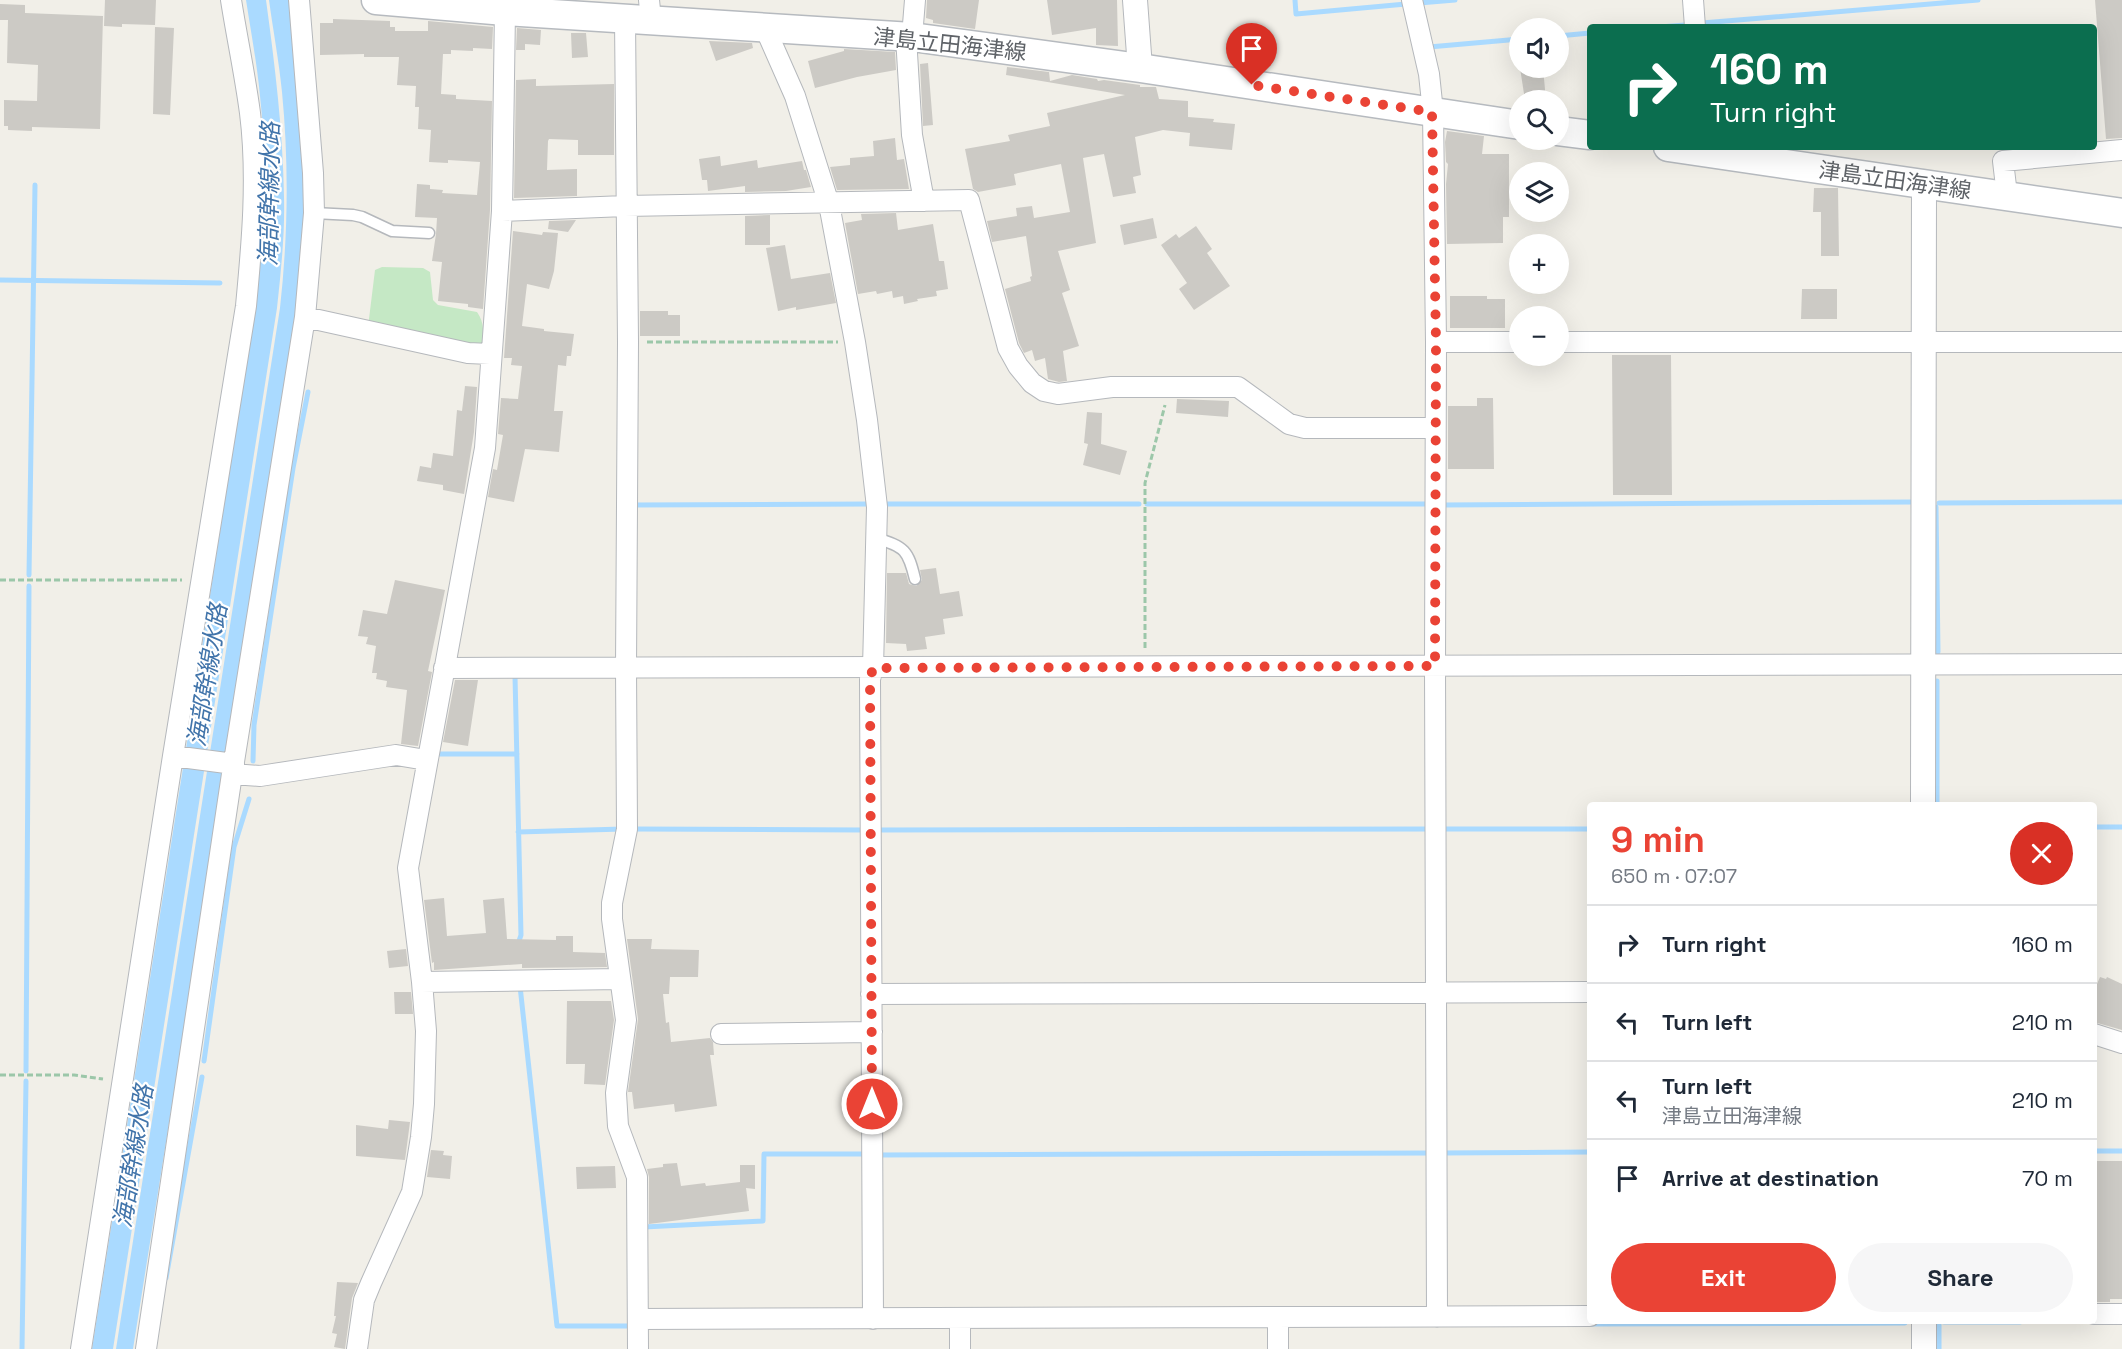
<!DOCTYPE html>
<meta charset="utf-8">
<style>
body{margin:0;font-family:"Space Grotesk","Noto Sans JP",sans-serif;background:#f6f6f7;color:#1f2937;height:100vh;display:flex;flex-direction:column;font-size:22px;white-space:nowrap}
*{box-sizing:border-box;margin:0}
p{font-size:20px;color:#747a83}
.icon{flex:none;width:33px;height:33px;fill:none;stroke:currentColor;stroke-width:2;stroke-linecap:round;stroke-linejoin:round}
.map{position:relative;flex:1;overflow:hidden}
.drawer{position:absolute;left:1587px;top:802px;width:510px;height:522px;display:flex;flex-direction:column;background:#fff;border-radius:6px;box-shadow:0 6px 24px #0002}
.drawer>*{flex:none}
.hud{position:absolute;left:1587px;top:24px;width:510px;height:126px;border-radius:6px;box-shadow:0 6px 24px #0002;background:#0b6e4f;color:#fff;overflow:hidden}
.tools{position:absolute;left:1509px;top:18px;display:grid;gap:12px}
.tools a{display:grid;place-items:center;width:60px;height:60px;border-radius:50%;background:#fff;box-shadow:0 6px 24px #0002;font-size:30px}
.pin{position:absolute;display:grid;place-items:center;width:51px;height:51px;color:#fff;margin:-62px -26px;border-radius:50% 50% 50% 0;rotate:-45deg;box-shadow:0 0 6px #0007}
.pin .icon{rotate:45deg}
.me{position:absolute;width:66px;margin:-33px;rotate:0deg;stroke-linejoin:round;filter:drop-shadow(0 0 4px #0008)}
.turn{display:flex;align-items:center;gap:21px;height:126px;padding:0 24px;font-size:27px}
.turn .icon{width:78px;height:78px;stroke-width:2.5}
.turn b{display:block;font-size:42px;line-height:51px}
.round{display:grid;place-items:center;flex:none;width:63px;height:63px;border-radius:32px;background:#f6f6f7}
.head{display:flex;align-items:center;justify-content:space-between;height:102px;padding:0 24px}
h1{font-size:36px;font-weight:700;line-height:45px;color:#ea4335}
.button{display:flex;gap:12px;margin-top:auto;padding:12px 24px}
.button a{flex:1;height:69px;border-radius:36px;background:#ea4335;color:#fff;font-size:24px;font-weight:700;line-height:69px;text-align:center}
.button a+a{background:#f6f6f7;color:#1f2937}
ul{padding:0;list-style:none}
li{display:flex;align-items:center;gap:18px;height:78px;padding:0 24px;border-top:2px solid #e0e1e3}
li div{flex:1}
li b{display:block;font-size:22px}
li em{font-style:normal}
.map>svg:first-child{display:block}
.green{fill:#c5e8c5}
.water{fill:#aadaff}
.lines{fill:none;stroke-linecap:round;stroke-linejoin:round}
.stream{stroke:#aadaff;stroke-width:5}
.building{fill:#cccac5}
.service-casing{stroke:#b5b8bc;stroke-width:13}
.minor-casing{stroke:#b5b8bc;stroke-width:22}
.tertiary-casing{stroke:#b5b8bc;stroke-width:26}
.secondary-casing{stroke:#b6babf;stroke-width:31}
.path{stroke:#9cc7a9;stroke-width:3;stroke-dasharray:6 3;stroke-linecap:butt}
.service{stroke:#fff;stroke-width:10}
.minor{stroke:#fff;stroke-width:20}
.tertiary{stroke:#fff;stroke-width:24}
.secondary{stroke:#fff;stroke-width:28}
.route{stroke:#ea4335;stroke-width:10;stroke-dasharray:0 18}
.labels{text-anchor:middle;dominant-baseline:central;stroke-width:4.5;stroke-linejoin:round;paint-order:stroke}
.street-label{font-size:22px;fill:#5f6368;stroke:#fff}
.water-label{font-size:24px;font-style:italic;fill:#4174aa;stroke:#fff}
</style>
<div class="map">
<svg width="2122" height="1349" viewBox="0 0 2122 1349">
<rect width="100%" height="100%" fill="#f1efe8"/>
<!-- green -->
<path class="green" d="M382,267L423,268L430,272L433,300L438,305L477,312C485,323 484,336 481,348L368,327L375,270Z"/>
<!-- water -->
<path class="water" d="M246,0H266C275,66 283,131 284,197C285,234 281,271 277,308L113,1349H92L255,308C263,237 268,167 260,96C257,64 251,32 246,0Z
M269,0H289L302,99L306,206L298,315L133,1349H116L280,308C288,236 289,164 282,92C279,61 273,30 269,0Z"/>
<g class="lines">
<!-- stream -->
<path class="stream" d="M1295,0L1296,14L1406,4
M1419,3L1455,0
M1702,19V23L1978,0
M1660,27L1685,25
M1558,36L1590,33
M1429,47L1520,39
M0,280L220,283
M1939,503L2122,502
M882,504H1139
M1147,504H1426
M633,505L870,504
M1441,505L1912,502
M1936,507L1938,652
M29,575L35,185
M1937,681V806
M438,754H517
M253,761L254,725L293,468L308,392
M2094,827H2122
M634,829L862,830
M1441,829H1590
M879,830L1429,829
M518,832L623,829
M518,944L521,935L515,676H519
M520,986L557,1326H634
M204,1061L234,847L249,799
M26,1071L29,586
M2094,1151H2122
M1442,1153L1590,1152
M878,1155L1430,1153
M644,1227L763,1221L764,1154H867
M166,1278L202,1077
M1944,1322H2020
M1589,1324L1905,1323
M1939,1325V1349
M22,1349L26,1081"/>
</g>
<!-- building -->
<path class="building" d="M105,0H156L155,25L122,24V27L104,26Z
M927,0H979L975,29L933,23V20L926,18Z
M1047,0H1117L1118,46L1096,45V28L1052,35Z
M2095,0H2122V138L2106,139Z
M0,4L25,5V13L103,16L100,129L32,127V131L8,130V126H4V100L37,101L38,65L7,63L8,20H0Z
M333,19L390,21V27H395V31H428V21L493,27L492,49L473,48V51L451,50V54H443L441,94L456,95V99L492,101L490,210L483,309L468,307V304L438,301L442,262L432,261L436,234L437,218L415,217L417,184L430,185V189L443,190L442,193L477,195L480,162L448,160V163L429,162L431,130L418,129L419,107H415L416,86L397,85L399,57H364V54L320,55V23H333Z
M155,27L174,28L170,115L153,114Z
M517,28L541,30L540,45L525,44V50H516Z
M571,33H586L588,57L572,58Z
M709,41L752,43L753,48L716,61Z
M844,49L895,52L896,70L857,77L815,88L808,61L844,51Z
M928,63L933,125L923,126L920,64Z
M1007,67L1049,72L1050,81L1072,75L1097,79L1098,81L1104,80L1140,85V87H1156L1159,99L1188,101V117L1214,119L1213,122L1235,124L1232,150L1189,146L1190,133L1163,130L1135,137L1141,175L1133,177L1136,193L1113,197L1104,154L1083,158L1096,243L1058,251L1070,290L1062,293L1079,346L1063,351L1067,381L1059,382L1048,379L1045,358L1035,361L1032,350L1024,353L1019,343L1005,289L1031,281L1030,277L1032,276L1026,236L992,242L987,221L1017,216L1016,208L1032,206L1034,218L1070,212L1061,164L1014,174L1016,185L978,192L973,189L965,149L1010,141L1008,135L1050,126L1047,113L1125,95L1006,75Z
M1520,68H1543L1546,100H1525Z
M536,79V86L614,84V155H578V140L549,139L548,141L547,170L577,169V196L514,198L516,80Z
M1447,131L1484,136L1482,154H1509V217H1503V243L1447,244L1446,184L1448,164L1446,162L1445,142Z
M895,138L897,160L904,159L909,189L837,190L830,167L850,165V158L874,156L873,141Z
M720,156L721,166L757,160L758,168L802,161L804,170H806L811,187L786,191L745,192V186L708,191L707,180H702L699,159Z
M1814,188H1838L1839,256H1821V212H1813Z
M896,213L898,230L933,224L939,261H944L948,289L936,291L937,296L917,299L918,301L904,304L903,296L893,298L892,291L877,294L876,291L858,294L845,223L862,220L861,214Z
M770,215V245H745V216Z
M1153,218L1157,238L1124,245L1120,225Z
M576,220L568,232L548,229L549,221Z
M1196,226L1212,249L1207,253L1230,286L1194,310L1179,289L1187,283L1161,245L1176,234L1179,238Z
M513,231L542,235L543,232L558,233L554,271L549,289L527,284L522,326L544,329V331L574,334L571,356H567L566,366L558,365L554,411H563L559,452L525,449L514,502L488,497L493,469L497,470L503,435L498,434L501,398L518,399L522,366L511,365L512,358H504Z
M785,245L791,279L830,273L836,303L796,310V307L778,311L766,248Z
M1802,289H1837V319H1801Z
M1450,296H1487V299H1505V328H1450Z
M640,311H668V315H680V336H640Z
M1612,355H1671L1672,495H1613Z
M465,386L477,387L474,432L464,494L443,490V485L417,481L420,466L431,468L433,453L453,456L457,410L462,411Z
M1477,398H1493L1494,469H1448V406H1477Z
M1177,399L1229,401L1228,417L1176,413Z
M1087,412L1102,413L1101,444L1127,451L1120,475L1083,465L1088,444L1084,443Z
M936,568L940,594L959,591L963,616L943,619L945,634L925,637L927,649L907,651L906,644L886,643L887,573H906L909,584L916,586L922,580L920,570Z
M395,580L445,590L428,671L432,672L418,746L401,744L407,690L386,687L387,681L376,679L377,673H372L376,646L366,644L368,637L358,636L363,610L387,614Z
M455,680H478L468,746L443,742Z
M444,898L447,936L486,933L483,900L504,898L507,939L556,940V936H573V952L605,953L607,967L522,968V964L434,970V962L432,963L424,900Z
M627,939H652L651,949L699,950L698,977H670L669,994H663L666,1023L669,1022L671,1042L710,1038L713,1042L714,1055H710L717,1106L675,1112L674,1104L634,1109L632,1092H628L638,1019Z
M406,949L408,966L389,968L387,951Z
M2100,977L2106,979L2107,977L2122,984V1030L2094,1022V991Z
M394,992H411L413,1014H395Z
M567,1001H611L614,1020L605,1085L584,1084L585,1064H566Z
M389,1120L410,1122L405,1160L356,1156V1125L388,1129Z
M431,1150L444,1151L443,1155L452,1156L450,1179L427,1177Z
M2094,1161H2122V1299H2110V1302H2094Z
M677,1163L681,1186L705,1183L706,1186L740,1182V1165H755V1189L746,1188L749,1211L649,1224V1177L647,1169L663,1167V1164Z
M615,1166L616,1188L577,1189L576,1167Z
M337,1282L358,1283L352,1298L345,1349L334,1347L337,1334L332,1333L336,1316H334Z"/>
<g class="lines">
<defs>
<path id="service" d="M314,213L353,215L362,217L392,231L429,233
M876,538C905,547 908,550 915,579"/>
<path id="minor" d="M649,0L651,20
M1412,0L1429,74L1433,112L1436,342L1435,666L1437,1317
M1693,0L1695,27
M625,19L628,342L626,668L627,829L612,903V919L626,1020L616,1093L618,1126L637,1177L638,1349
M765,28L795,96L829,204L855,342L867,420L877,507L873,668L870,679L873,1319
M906,37L912,135L924,201
M912,37L915,0
M2007,195L2003,161L2122,150
M502,211L625,206L969,200L1008,348L1018,366L1032,383L1044,391L1058,394L1112,387H1238L1289,424L1305,428H1434
M305,317L468,353L490,354
M1436,342H1520
M1558,342H2122
M444,668L2122,664
M173,756L234,764
M232,774L260,776L396,755L426,760
M422,982L619,979
M871,994L1590,992
M721,1034L872,1032
M2094,1034L2122,1043
M2094,1314H2122
M1278,1317V1349
M960,1318V1349
M638,1319L1590,1316
M81,1349L173,756L246,306C252,243 258,177 250,113C245,75 237,38 231,0
M146,1349L232,774L305,317L314,213L313,173L299,0
M357,1349L364,1300L371,1283L412,1192L421,1137L424,1104L426,1031L422,982L408,868L485,448L502,211L505,11"/>
<path id="tertiary" d="M1135,0L1140,68
M1923,806L1924,184
M1924,1322V1349"/>
<path id="secondary" d="M376,0L505,11L912,37L1140,68L1520,125
M1558,131L1590,135
M1668,147L2122,213"/>
</defs>
<!-- service casing -->
<use href="#service" class="service-casing"/>
<!-- minor casing -->
<use href="#minor" class="minor-casing"/>
<!-- tertiary casing -->
<use href="#tertiary" class="tertiary-casing"/>
<!-- secondary casing -->
<use href="#secondary" class="secondary-casing"/>
<!-- path -->
<path class="path" d="M647,342H838
M0,580H182
M1145,648V483L1165,405
M0,1075H74L103,1079"/>
<!-- service -->
<use href="#service" class="service"/>
<!-- minor -->
<use href="#minor" class="minor"/>
<!-- tertiary -->
<use href="#tertiary" class="tertiary"/>
<!-- secondary -->
<use href="#secondary" class="secondary"/>
</g>
<g class="lines">
<!-- route -->
<path class="route" d="M872,1104L870,679L873,668L1435,666L1436,342L1432,112L1252,85"/>
</g>
<g class="labels">
<!-- street labels -->
<g class="street-label">
<text transform="translate(950 44) rotate(6)">津島立田海津線</text>
<text transform="translate(1895 180) rotate(8)">津島立田海津線</text>
</g>
<!-- water labels -->
<g class="water-label">
<text transform="translate(269 194) rotate(-89)">海部幹線水路</text>
<text transform="translate(207 675) rotate(-81)">海部幹線水路</text>
<text transform="translate(133 1156) rotate(-81)">海部幹線水路</text>
</g>
</g>
</svg>
<div class="tools">
<a><svg class="icon" aria-label="sound" viewBox="0 0 24 24"><path d="M4 9h4l5-4v14l-5-4H4zM17 9q2 3 0 6"/></svg></a>
<a><svg class="icon" aria-label="search" viewBox="0 0 24 24"><circle cx="10" cy="10" r="6"/><path d="M15 15l6 6"/></svg></a>
<a><svg class="icon" aria-label="layers" viewBox="0 0 24 24"><path d="M12 4l9 5-9 5-9-5zM3 14l9 5 9-5"/></svg></a>
<a>+</a>
<a>−</a>
</div>
<div class="pin" style="left:1252px;top:85px;background:#d93025"><svg class="icon" aria-label="arrive" viewBox="0 0 24 24"><path d="M6 21V4h12l-3 4 3 4H6"/></svg></div>
<svg class="me" style="left:872px;top:1104px" viewBox="-20 -20 40 40"><circle r="17" fill="#ea4335" stroke="#fff" stroke-width="3"/><path d="M0-11L8 9 0 5-8 9z" fill="#fff"/></svg>
<div class="hud">
<div class="turn"><svg class="icon" aria-label="right" viewBox="0 0 24 24"><path d="M7 20v-9h11M14 6l5 5-5 5"/></svg><div><b>160 m</b>Turn right</div></div>
</div>
<section class="drawer">
<div class="head"><div><h1>9 min</h1><p>650 m · 07:07</p></div><a class="round" style="background:#d93025;color:#fff"><svg class="icon" aria-label="close" viewBox="0 0 24 24"><path d="M6 6l12 12M18 6L6 18"/></svg></a></div>
<ul>
<li><svg class="icon" aria-label="right" viewBox="0 0 24 24"><path d="M7 20v-9h11M14 6l5 5-5 5"/></svg><div><b>Turn right</b></div><em>160 m</em></li>
<li><svg class="icon" aria-label="left" viewBox="0 0 24 24"><path d="M17 20v-9H6M10 6l-5 5 5 5"/></svg><div><b>Turn left</b></div><em>210 m</em></li>
<li><svg class="icon" aria-label="left" viewBox="0 0 24 24"><path d="M17 20v-9H6M10 6l-5 5 5 5"/></svg><div><b>Turn left</b><p>津島立田海津線</p></div><em>210 m</em></li>
<li><svg class="icon" aria-label="arrive" viewBox="0 0 24 24"><path d="M6 21V4h12l-3 4 3 4H6"/></svg><div><b>Arrive at destination</b></div><em>70 m</em></li>
</ul>
<div class="button"><a>Exit</a><a>Share</a></div>
</section>
</div>
